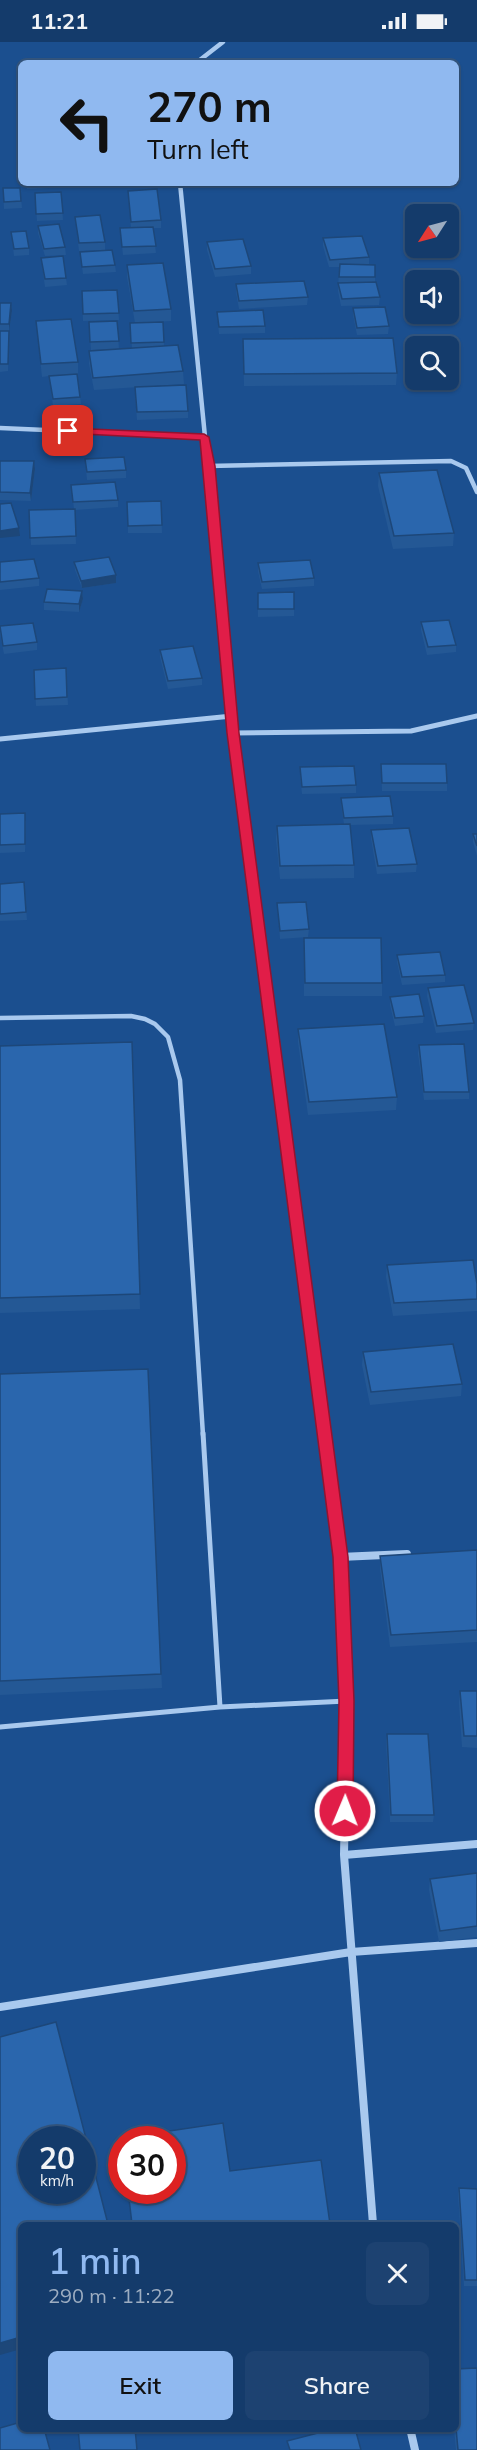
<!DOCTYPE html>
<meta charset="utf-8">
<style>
body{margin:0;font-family:Mulish,sans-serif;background:#1d4271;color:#f1f3f6;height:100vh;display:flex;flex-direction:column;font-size:22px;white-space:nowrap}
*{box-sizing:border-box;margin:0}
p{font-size:20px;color:#9dadc1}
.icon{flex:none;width:33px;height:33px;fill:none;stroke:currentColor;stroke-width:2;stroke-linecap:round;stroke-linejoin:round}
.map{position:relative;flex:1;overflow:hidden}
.side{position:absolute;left:18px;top:2180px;width:441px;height:210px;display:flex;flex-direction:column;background:#143b6b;border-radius:9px;box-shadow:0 2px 4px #0004,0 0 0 2px #33557e}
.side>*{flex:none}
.top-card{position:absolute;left:18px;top:18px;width:441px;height:126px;border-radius:9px;box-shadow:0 2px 4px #0004,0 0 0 2px #33557e;background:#90b9f0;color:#111;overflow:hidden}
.needle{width:39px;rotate:234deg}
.fabs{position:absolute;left:405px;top:162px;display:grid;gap:12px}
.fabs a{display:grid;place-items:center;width:54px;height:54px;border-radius:9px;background:#143b6b;box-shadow:0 2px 4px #0004,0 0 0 2px #33557e;font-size:30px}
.speed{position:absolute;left:18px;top:2084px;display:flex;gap:12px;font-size:30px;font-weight:700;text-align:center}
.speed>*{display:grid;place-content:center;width:78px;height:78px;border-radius:50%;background:#143b6b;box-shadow:0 2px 4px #0004,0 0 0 2px #33557e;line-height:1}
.speed small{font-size:15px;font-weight:400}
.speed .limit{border:9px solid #d22;background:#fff;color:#111}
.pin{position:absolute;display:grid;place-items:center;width:51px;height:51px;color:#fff;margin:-26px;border-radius:12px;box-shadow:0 3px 9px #0006}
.me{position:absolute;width:66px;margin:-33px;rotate:1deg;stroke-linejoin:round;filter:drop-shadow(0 0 4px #0008)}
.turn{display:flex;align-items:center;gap:21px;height:126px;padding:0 30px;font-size:27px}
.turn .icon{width:78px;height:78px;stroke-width:2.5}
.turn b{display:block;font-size:42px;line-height:51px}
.round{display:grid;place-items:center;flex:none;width:63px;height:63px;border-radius:9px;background:#1d4271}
.summary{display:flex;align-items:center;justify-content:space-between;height:102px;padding:0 30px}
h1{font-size:36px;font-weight:600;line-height:45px;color:#90b9f0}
.action{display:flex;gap:12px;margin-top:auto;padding:12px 30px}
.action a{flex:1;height:69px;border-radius:9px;background:#90b9f0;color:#111;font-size:24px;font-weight:600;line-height:69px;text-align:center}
.action a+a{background:#1d4271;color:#f1f3f6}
.status{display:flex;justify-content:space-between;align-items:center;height:42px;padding:0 30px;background:#143b6b;direction:ltr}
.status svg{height:16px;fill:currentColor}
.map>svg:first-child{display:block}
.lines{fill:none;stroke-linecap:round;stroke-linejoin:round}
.lane-far1{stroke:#a9c9ee;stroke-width:4.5}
.lane{stroke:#a9c9ee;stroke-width:5}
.street-far2{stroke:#a9c9ee;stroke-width:4.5}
.street-far1{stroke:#a9c9ee;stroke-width:5}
.street{stroke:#a9c9ee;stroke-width:8}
.wall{fill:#245895}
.shaded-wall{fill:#1d4779}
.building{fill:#2a66ad;stroke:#1d4779;stroke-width:1.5;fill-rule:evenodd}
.route{fill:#e11d48;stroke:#92132f;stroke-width:1.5}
</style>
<div class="status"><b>11:21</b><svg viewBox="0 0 49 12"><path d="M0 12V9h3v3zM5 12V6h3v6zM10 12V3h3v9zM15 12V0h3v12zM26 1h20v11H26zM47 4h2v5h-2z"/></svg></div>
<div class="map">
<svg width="477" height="2408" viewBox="0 0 477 2408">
<rect width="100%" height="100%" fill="#1b4f8f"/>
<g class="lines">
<!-- lane-far1 -->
<path class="lane-far1" d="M0,976L131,974L145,977L155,982L168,995L180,1038L203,1393"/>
<!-- lane -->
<path class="lane" d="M203,1391L220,1665
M0,1685L220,1665L347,1659"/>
<!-- street-far2 -->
<path class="street-far2" d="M196,21L223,0
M180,141L226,608
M0,386L204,395
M209,424L451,419L466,426L477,450"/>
<!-- street-far1 -->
<path class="street-far1" d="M225,606L233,691L324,1393
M233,691L411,689L477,674
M0,697L232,674"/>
<!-- street -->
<path class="street" d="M324,1391L340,1515L347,1659L344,1813L373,2182
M340,1515L407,1512
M344,1813L477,1802
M0,1965L351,1910L477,1901
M410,2386L415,2408"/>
</g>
<!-- wall -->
<path class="wall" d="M26,141H49V146L27,147Z
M3,146H20L22,166L4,167Z
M128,149L161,178V186H153L156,211L123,213L120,186H131Z
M61,150L63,178L37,179L35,151Z
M75,175L105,200V208L79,209Z
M38,184L65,205L66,213L45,214L38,191Z
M11,190L29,206V213L14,214Z
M323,196L369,215V223H375V240L380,255L379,263L341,264L338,249L339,225H329L323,204Z
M207,200L251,224V232L215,235L207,208Z
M80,210L115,223L116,230L83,232Z
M41,216L66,236L67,243L45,245Z
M127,223L171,267V279L154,280H163L164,304L183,329L184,342L94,348L89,322V309L132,306L130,281H135L127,235Z
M236,242L308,255L307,263L239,267L236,250Z
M117,248L119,278L83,279L82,249Z
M0,261H11L12,269L9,289H0Z
M353,266L389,284L388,292L357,293L353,273Z
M217,270L265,284V291L219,292Z
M36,279L78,320V332H77L81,362L53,364L49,334L42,335Z
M117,279L119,307L91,308L89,280Z
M0,289H9L8,329L0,330Z
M243,297L397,331L396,343L244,344Z
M135,353L188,369V376L137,378Z
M85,417L126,428V436L87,438Z
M0,419H34L35,427L31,459L0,458Z
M379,431L454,491L453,504L393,507L378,444Z
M71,443L118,458V465L75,468L76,502L31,503L29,468L74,467Z
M161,459L162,491H128V484Z
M0,520L39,536V544L0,548Z
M74,520L116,533V541L82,546L75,528Z
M258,521L314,536V544L262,547L258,529Z
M82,549L83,557L79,570L44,568V560Z
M294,550V574L258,575V551Z
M421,580L456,603V610L427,613L421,588Z
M0,584L37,600V608L4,612L0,592Z
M160,608L202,636V643L168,647L160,615Z
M66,626L68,663L36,664L34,628Z
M381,722L447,741V749H382Z
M300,725L356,743V751L302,752L300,733Z
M341,756L393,774V782L350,783L354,823V836L280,837L276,797L277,784L344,782L341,763Z
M0,772L26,779L25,810L0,811Z
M371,788L417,822L416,830L377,832L371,796Z
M473,792H477V814L473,800Z
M24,840L27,878L0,879V842Z
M277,861L309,887L308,895L280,897Z
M304,896L382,941V954H304Z
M397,913L445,933V940L402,943L397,920Z
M428,946L474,981L473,988L436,991L427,954Z
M390,955L424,974L423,981L395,984L390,963Z
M298,987L397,1055L396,1068L308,1073L298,1000Z
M132,1000L140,1267L0,1271V1004Z
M419,1003L469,1050V1057L424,1058L418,1011Z
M387,1223L477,1242V1269L393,1274L386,1235Z
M363,1310L462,1342L461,1354L370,1363L362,1323Z
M148,1327L162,1646L0,1653V1332Z
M477,1508V1600L390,1605L380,1526V1514Z
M460,1649H477V1706L462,1705L459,1661Z
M387,1692L434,1773L433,1780H390L386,1699Z
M477,1831V1895L439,1900L429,1848L430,1837Z
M459,2146L477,2147V2244H464L458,2152Z
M454,2386H456L477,2408H456Z"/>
<!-- shaded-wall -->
<path class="shaded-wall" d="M11,261L12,269L9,289V282Z
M34,419L35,427L31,459L30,451Z
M19,486L20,494L0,496V489Z
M116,533V541L82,546L81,539Z
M82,549L83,557L79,570V562Z
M21,2295V2307L0,2313V2301Z"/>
<!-- building -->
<path class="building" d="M3,146H20L21,159L4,160Z
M157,147L161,178L131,180L128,149Z
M61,150L63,171L36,172L35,151Z
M100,173L105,200L79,201L75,175Z
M59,182L65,205L44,207L38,184Z
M153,185L156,204L122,205L120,186Z
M26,189L29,206L14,207L11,190Z
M362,194L369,215L330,218L323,196Z
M243,197L251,224L215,227L207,200Z
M112,208L115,223L82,225L80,210Z
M63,214L66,236L45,237L41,216Z
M163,221L171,267L134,269L127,223Z
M340,222L375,223V235H339Z
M304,239L308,255L239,259L236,242Z
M376,240L380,255L342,257L338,241Z
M117,248L119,271L83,272L82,249Z
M0,261H11L9,282H0Z
M385,265L389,284L357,286L353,266Z
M263,268L265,284L219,285L217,270Z
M71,277L78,320L41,322L36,279Z
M117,279L119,299L90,300L89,280Z
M163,280L164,300L131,301L130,281Z
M0,289H9L8,322H0Z
M393,296L397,331L244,332L243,297Z
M178,303L183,329L93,336L89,309Z
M77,332L80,355L53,357L49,334Z
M186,343L188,369L137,370L135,345Z
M124,415L126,428L87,430L85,417Z
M0,419H34L30,451L0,450Z
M437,428L454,491L394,494L379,431Z
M115,440L118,458L73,460L71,443Z
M161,459L162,483L128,484L127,460Z
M11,461L19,486L0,489V462Z
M75,467L76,494L30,496L29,468Z
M109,515L116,533L81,539L74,520Z
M34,517L39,536L0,540V520Z
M310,518L314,536L262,540L258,521Z
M47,547L82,549L79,562L44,560Z
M294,550V567H258V551Z
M449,578L456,603L428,605L421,580Z
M33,581L37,600L3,604L0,584Z
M193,604L202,636L168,639L160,608Z
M66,626L67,655L35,657L34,628Z
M381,722H446L447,741H382Z
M354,724L356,743L302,745L300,725Z
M390,754L393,774L344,776L341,756Z
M25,771V802L0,803V772Z
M350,782L354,823L280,824L277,784Z
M409,786L417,822L378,824L371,788Z
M473,792H477V804Z
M24,840L26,870L0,872V842Z
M306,860L309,887L280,889L277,861Z
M304,896H381L382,941H305Z
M440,910L445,933L402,935L397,913Z
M464,943L474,981L437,984L428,946Z
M419,952L424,974L395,976L390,955Z
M384,982L397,1055L309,1060L298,987Z
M132,1000L140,1252L0,1256V1004Z
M464,1002L469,1050H424L419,1003Z
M473,1218L477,1242V1257L394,1261L387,1223Z
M453,1302L462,1342L371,1350L363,1310Z
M148,1327L161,1632L0,1639V1332Z
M477,1508V1588L391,1593L380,1514Z
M460,1649H477V1694H464Z
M387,1692H428L434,1773H391Z
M477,1831V1884L440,1889L430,1837Z
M56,1980L108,2182H21V2295L0,2301V1995ZM32,2097H82V2148H32Z
M223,2081L230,2129L321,2118L330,2182H132L128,2148H172V2097H123L122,2096Z
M459,2146L477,2147V2238H465Z
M477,2326V2408H458L456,2386V2327Z
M21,2380V2386H44L50,2408H0V2386Z
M78,2386H135L137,2408H80Z
M337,2386H355L361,2408H290L287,2399Z"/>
<!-- route -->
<path class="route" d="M68,386L204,392L209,395L215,424L239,691L348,1515L354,1659L353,1769L351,1774L345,1776L339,1774L337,1769L339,1659L333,1515L227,691L200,398L64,391V387Z"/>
</svg>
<div class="fabs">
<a><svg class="needle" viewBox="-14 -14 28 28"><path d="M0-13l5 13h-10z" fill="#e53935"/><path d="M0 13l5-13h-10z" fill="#9dadc1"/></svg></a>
<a><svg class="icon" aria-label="sound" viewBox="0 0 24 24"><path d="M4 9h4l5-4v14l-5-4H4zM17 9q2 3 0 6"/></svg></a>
<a><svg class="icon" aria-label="search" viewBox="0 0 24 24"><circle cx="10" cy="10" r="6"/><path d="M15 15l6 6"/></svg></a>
</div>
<div class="speed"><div>20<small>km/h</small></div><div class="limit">30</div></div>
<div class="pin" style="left:68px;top:389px;background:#d93025"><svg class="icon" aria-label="arrive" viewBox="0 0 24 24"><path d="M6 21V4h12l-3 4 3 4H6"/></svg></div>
<svg class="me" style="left:345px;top:1769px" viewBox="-20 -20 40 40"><circle r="17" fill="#e11d48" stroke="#fff" stroke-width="3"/><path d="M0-11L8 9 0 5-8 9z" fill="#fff"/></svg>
<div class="top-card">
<div class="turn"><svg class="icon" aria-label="left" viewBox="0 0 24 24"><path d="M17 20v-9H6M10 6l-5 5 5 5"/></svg><div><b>270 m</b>Turn left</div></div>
</div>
<section class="side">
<div class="summary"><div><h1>1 min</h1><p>290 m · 11:22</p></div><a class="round"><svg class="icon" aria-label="close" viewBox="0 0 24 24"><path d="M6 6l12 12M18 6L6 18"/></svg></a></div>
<div class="action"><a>Exit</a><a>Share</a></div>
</section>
</div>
